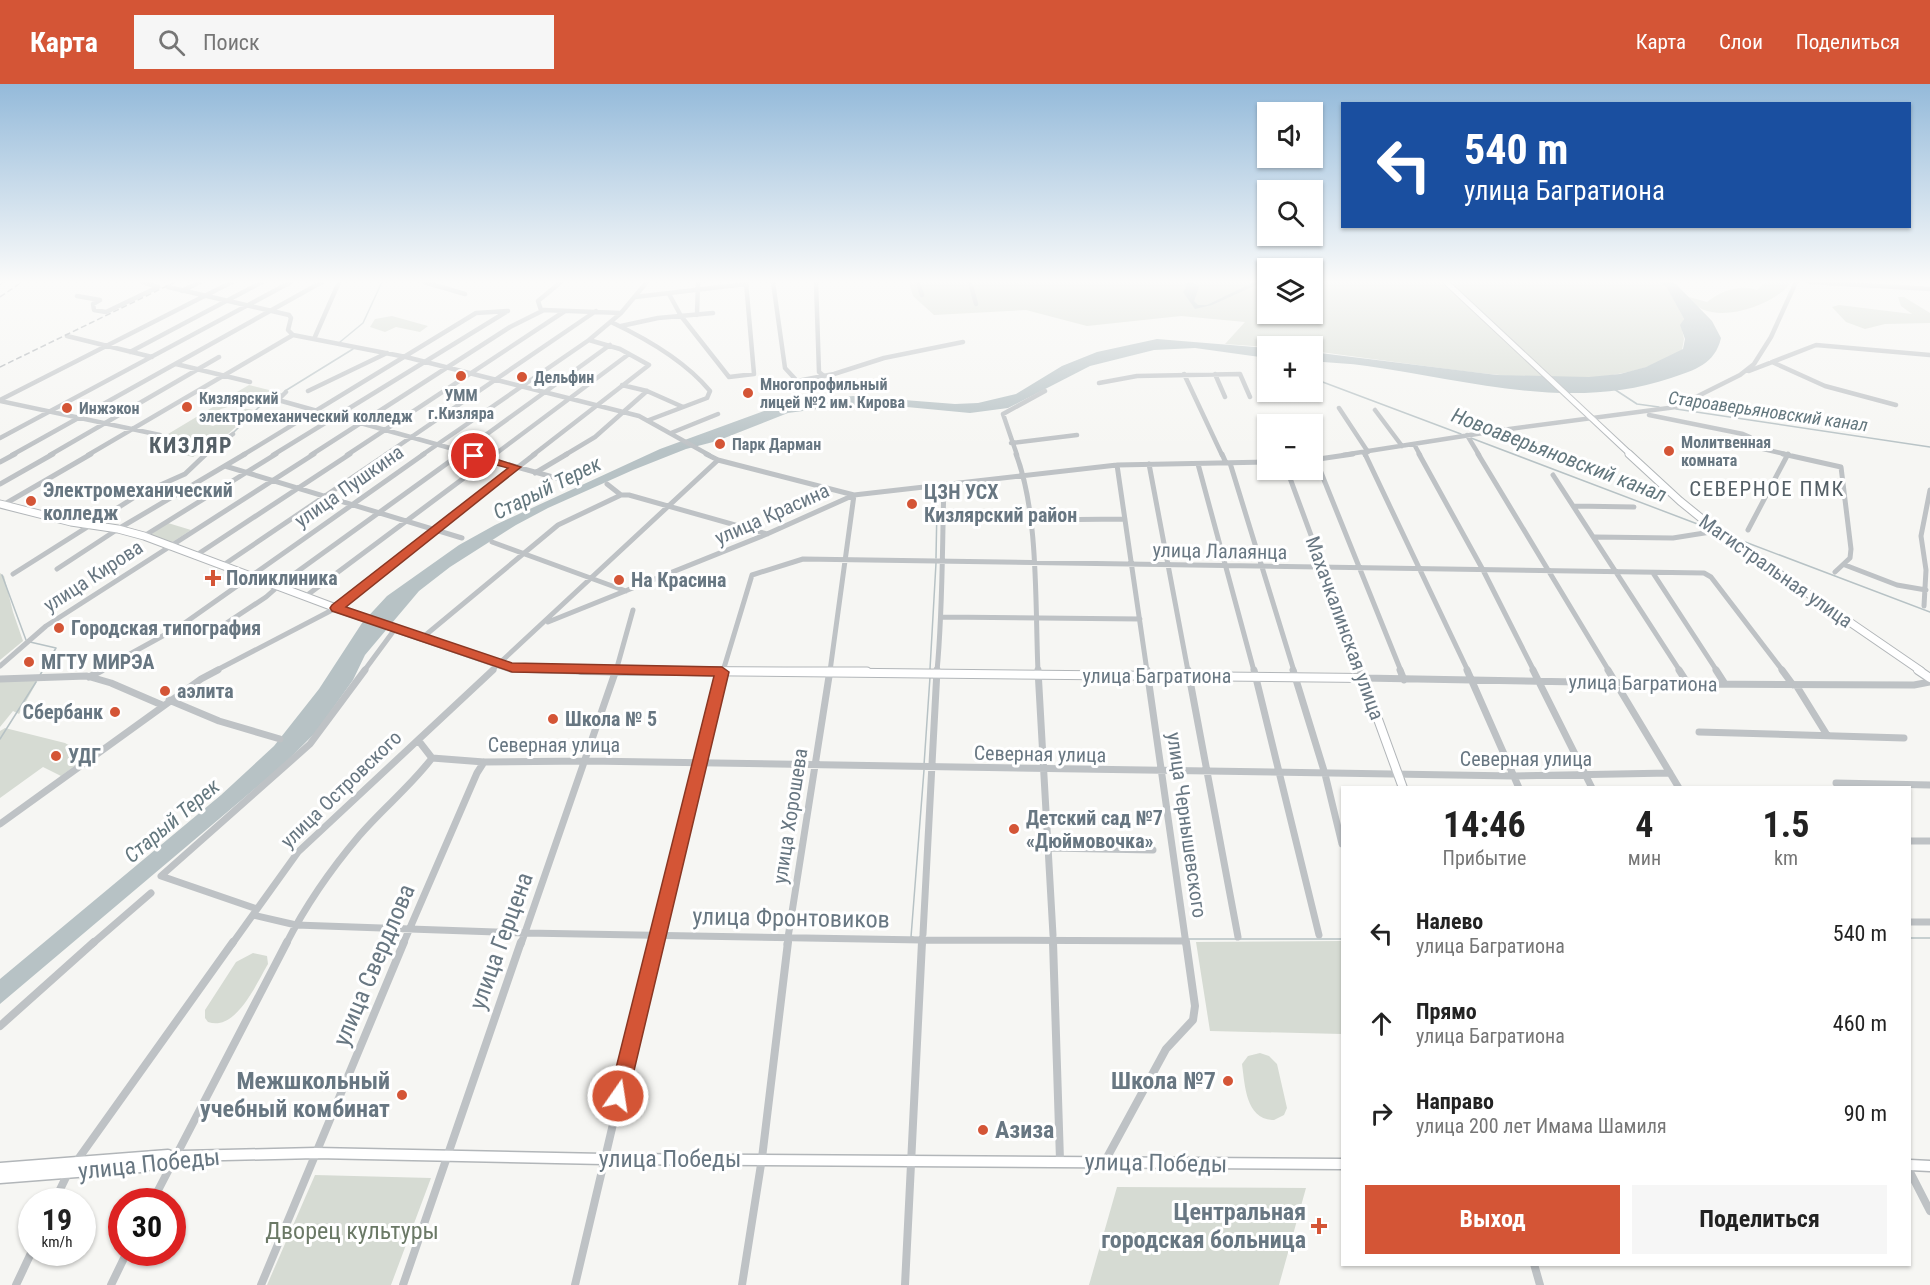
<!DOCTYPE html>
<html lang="ru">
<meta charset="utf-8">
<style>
body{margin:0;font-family:"Roboto Condensed",sans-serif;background:#f6f6f6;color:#222;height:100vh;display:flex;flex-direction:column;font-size:22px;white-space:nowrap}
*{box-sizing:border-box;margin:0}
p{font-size:20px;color:#767676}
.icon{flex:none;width:33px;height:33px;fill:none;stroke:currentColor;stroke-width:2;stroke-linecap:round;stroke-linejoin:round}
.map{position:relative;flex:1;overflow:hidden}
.panel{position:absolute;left:1341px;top:702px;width:570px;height:480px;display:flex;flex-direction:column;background:#fff;border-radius:0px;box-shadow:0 2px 4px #0004}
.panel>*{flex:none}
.hud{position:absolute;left:1341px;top:18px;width:570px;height:126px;border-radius:0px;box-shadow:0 2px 4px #0004;background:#1a4fa0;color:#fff;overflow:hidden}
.tools{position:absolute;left:1257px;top:18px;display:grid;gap:12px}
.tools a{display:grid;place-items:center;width:66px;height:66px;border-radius:0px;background:#fff;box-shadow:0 2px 4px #0004;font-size:30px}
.speed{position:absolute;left:18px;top:1104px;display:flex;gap:12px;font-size:30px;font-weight:700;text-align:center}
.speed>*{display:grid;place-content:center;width:78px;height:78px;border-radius:50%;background:#fff;box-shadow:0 2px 4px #0004;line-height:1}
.speed small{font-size:15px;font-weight:400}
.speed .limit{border:9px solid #d22;background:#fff;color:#111}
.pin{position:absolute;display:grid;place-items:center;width:51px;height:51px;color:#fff;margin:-26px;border:3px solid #fff;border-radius:50%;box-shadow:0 2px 6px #0007}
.me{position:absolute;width:66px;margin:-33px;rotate:13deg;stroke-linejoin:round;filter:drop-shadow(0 0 4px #0008)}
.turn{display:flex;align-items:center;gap:21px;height:126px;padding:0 24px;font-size:27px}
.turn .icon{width:78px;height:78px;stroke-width:2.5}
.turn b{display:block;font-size:42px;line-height:51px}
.eta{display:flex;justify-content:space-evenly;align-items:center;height:102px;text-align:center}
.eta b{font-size:36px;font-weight:700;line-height:42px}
.button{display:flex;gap:12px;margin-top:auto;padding:12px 24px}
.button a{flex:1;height:69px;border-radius:0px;background:#d45536;color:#fff;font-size:24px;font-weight:700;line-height:69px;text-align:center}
.button a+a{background:#f6f6f6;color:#222}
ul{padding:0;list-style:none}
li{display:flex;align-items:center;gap:18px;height:90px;padding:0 24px}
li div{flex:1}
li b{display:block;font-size:22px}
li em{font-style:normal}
header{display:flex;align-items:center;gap:36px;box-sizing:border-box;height:84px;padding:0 30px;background:#d45536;color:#fff}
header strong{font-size:28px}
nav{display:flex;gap:33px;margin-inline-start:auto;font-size:21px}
.search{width:420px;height:54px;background:#f6f6f6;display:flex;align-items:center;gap:15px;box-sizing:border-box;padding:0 21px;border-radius:0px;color:#767676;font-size:22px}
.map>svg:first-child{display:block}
.green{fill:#d6dbd3}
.water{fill:#b7c2c5}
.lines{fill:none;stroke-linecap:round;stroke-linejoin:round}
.stream{stroke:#b7c2c5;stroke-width:1.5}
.major-far3-casing{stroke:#b2b6b9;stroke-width:7}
.major-far2-casing{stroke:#b2b6b9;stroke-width:9}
.major-far1-casing{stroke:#b2b6b9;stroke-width:10}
.major-casing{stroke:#b2b6b9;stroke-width:13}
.minor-far3{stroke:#bec2c5;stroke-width:4.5}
.minor-far2{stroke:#bec2c5;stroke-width:5}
.minor-far1{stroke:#bec2c5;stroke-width:7}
.minor{stroke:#bec2c5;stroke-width:8}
.major-far3{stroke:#fff;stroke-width:5}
.major-far2{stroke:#fff;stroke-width:7}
.major-far1{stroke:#fff;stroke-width:8}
.major{stroke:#fff;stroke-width:10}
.rail{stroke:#a0a6ab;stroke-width:1.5;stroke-dasharray:6 3;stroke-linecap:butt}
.route{fill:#d45536;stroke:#8a3723;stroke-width:1.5}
.poi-dot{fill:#d45536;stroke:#fff;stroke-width:2}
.labels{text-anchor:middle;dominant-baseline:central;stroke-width:6;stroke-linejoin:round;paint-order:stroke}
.far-poi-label{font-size:16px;font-weight:bold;fill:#687782;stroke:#fff;text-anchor:start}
.far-water-label{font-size:18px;font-style:italic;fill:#63777e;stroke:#fff}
.street-label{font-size:20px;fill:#687782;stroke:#fff}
.poi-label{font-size:20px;font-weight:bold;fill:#687782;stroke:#fff;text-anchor:start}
.water-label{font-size:21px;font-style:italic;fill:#63777e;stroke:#fff}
.neighbourhood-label{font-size:21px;letter-spacing:1.5px;fill:#556067;stroke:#fff}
.far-district-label{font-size:22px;font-weight:bold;letter-spacing:1.5px;fill:#556067;stroke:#fff}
.near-street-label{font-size:24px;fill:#687782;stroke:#fff}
.near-poi-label{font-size:24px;font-weight:bold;fill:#687782;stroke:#fff;text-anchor:end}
.near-park-label{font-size:24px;fill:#6b7966;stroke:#fff}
</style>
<header>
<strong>Карта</strong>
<div class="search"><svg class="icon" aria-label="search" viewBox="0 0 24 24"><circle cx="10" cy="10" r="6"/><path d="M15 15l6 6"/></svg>Поиск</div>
<nav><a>Карта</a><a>Слои</a><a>Поделиться</a></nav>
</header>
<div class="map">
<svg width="1930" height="1201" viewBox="0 0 1930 1201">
<rect width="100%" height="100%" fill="#f6f6f3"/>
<!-- green -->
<path class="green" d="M909,198H1267L1268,230H1312L1313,198H1658L1668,205L1684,235L1681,241L1684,255L1682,266C1669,273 1655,281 1640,285C1576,303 1505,292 1440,284C1397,278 1355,273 1313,267L1312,262L1267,263L1225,260L1245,238L1181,232L1087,242L1026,226L934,231L913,212Z
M1766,198H1791C1775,223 1706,245 1689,213L1707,218C1721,207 1740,200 1757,206Z
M1898,213H1904L1930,229V239L1885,240L1865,245L1846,238L1832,223L1839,221L1912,230L1901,222Z
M392,232L428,242L420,248L396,243L385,248L370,243L375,235Z
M249,301L273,307L255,318L230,312Z
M218,320L231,322L221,325L203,335L202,339L213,342L239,329L240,324L254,326L228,350L193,373L148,362Z
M168,439L191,446L171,459L148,452Z
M0,489L4,492L13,528L23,557L0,576Z
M39,594L19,630L13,627L0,643V596Z
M5,644L65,659L88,672L61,692L43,683L0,714V647Z
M1342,857V950L1210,947L1196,858Z
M253,869L267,872L268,880C256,900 236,948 208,938L205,934V926L236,878Z
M1260,969L1269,972L1277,980L1287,1024L1284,1031L1274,1036C1246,1036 1245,1002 1242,980L1248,972Z
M315,1091L431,1094L391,1201H267Z
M1117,1103L1306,1104L1279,1201H1089Z"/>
<!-- water -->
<path class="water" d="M1193,198L1199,203L1194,217L1198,221H1207L1254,198H1263L1212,221L1195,225L1183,208L1186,204L1185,199Z
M1658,198H1673L1677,201L1712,237L1721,254C1715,280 1695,286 1671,294C1570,328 1468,296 1367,282C1349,279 1331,279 1313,277L1312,268L1497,291L1589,293L1620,290L1646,283L1683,265L1685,255L1680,241L1684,235L1667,204Z
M1157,255L1267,264V274L1195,264L1154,266L1090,282L1008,324L970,329L875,320L840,322L788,329L717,357L686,365L633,386L548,424L516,441L450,483L419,507L365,571L353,596L316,648L283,681L0,920V895L221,711L274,662L319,605L362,539L387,512L459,461L495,441L660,365L775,323L799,317L853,312L955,320L978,319L1016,310L1062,282L1097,268Z"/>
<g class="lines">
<!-- stream -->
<path class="stream" d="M340,258L363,239L382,198
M1312,294L1461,350
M1614,305L1637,320L1659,323
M285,307L353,265
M1676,325L1930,363
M234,348L259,323L281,310
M1471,354L1708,444
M1732,453L1930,528
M936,474L937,421
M2,491L26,556
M30,558L56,564L40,591
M930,585L936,479
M0,655L36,598
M924,681L930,593
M913,853H911L924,686
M1910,854H1930
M1188,855H1342"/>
<defs>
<path id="major-far3" d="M1446,198L1631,371"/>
<path id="major-far2" d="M1629,370L1680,417L1717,447L1921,587
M0,420L71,438L118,445L144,452L336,524L511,584L617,587H867"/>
<path id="major-far1" d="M581,586L1363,594L1403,704
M1918,586L1930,594"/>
<path id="major" d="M1910,1081L1930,1082
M0,1084L168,1071
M0,1094L141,1083L182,1072L316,1069L604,1075L1342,1080"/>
</defs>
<!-- major-far3 casing -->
<use href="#major-far3" class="major-far3-casing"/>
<!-- major-far2 casing -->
<use href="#major-far2" class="major-far2-casing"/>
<!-- major-far1 casing -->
<use href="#major-far1" class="major-far1-casing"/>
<!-- major casing -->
<use href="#major" class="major-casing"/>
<!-- minor-far3 -->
<path class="minor-far3" d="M424,198L465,210
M773,198L785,284L797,297L834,290L884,274L963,258
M816,198L819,288L824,292
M918,198L922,211
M970,198L976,220
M1810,198L1930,205
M168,203L289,231L291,234L288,246L293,251L406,273L639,332L709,371
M182,207L200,198
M669,210L681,232L729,293L754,290L746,198
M77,212L100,216L93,220L94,226L106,228L158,203L143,198
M635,213L746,200
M544,226H541L538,217L561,198
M697,231L698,198
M611,238C645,254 686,278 710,307L707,314L649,336
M621,242L658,234L713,229
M67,252L152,273
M314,255L339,198
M130,268L262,198
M1772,278L1825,302L1896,321
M176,280L250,298
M1749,287L1816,261L1930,271
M1184,290L1222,371
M1215,290L1225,313
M1099,299L1137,292L1240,290L1250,313
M622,301L647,307L683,323
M308,307L387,269
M286,308L278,316L475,371
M0,316L232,198
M0,317L160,351
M1339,324L1368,368
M1375,326L1402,362
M1649,331L1743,350L1750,353L1752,360L1759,364L1789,371
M671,349L718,330
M1467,351L1479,371
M0,354L291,198
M1011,359L1077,351
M1414,360L1420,371
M1364,368L1365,371
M12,371L322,198
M50,371L219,273
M88,371L293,251
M204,371L233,350
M243,371L476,229L508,227
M273,371L506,228
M311,371L510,243L544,226L621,229
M347,371L565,227
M385,371L596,227
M422,371L589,256L621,229L647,198
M458,371L610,261
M494,371L629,270
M533,371L649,281L620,265L589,256
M565,371L595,353L647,307
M1017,371L1003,330L1045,307
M1343,371L1502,346L1676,323L1740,291L1754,280L1771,253L1796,198"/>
<!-- minor-far2 -->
<path class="minor-far2" d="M469,370L571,398
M706,370L718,376L854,411L830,587
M1016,370C1039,430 1035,522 1038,587
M1222,370L1226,379
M1365,370L1468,587
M1419,370L1483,486L1534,587
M1478,370L1609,587
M1783,370L1841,383L1851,465L1850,474L1835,488
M1312,376L1353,370
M1316,376L1401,587
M0,378L15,370
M1230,379L1294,587
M1149,380L1188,587
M1198,380L1254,587
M1117,381L1147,587
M225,382L462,454
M1287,386L1361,587
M535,389L567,370
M1553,391L1680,587
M0,400L53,370
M607,400L621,411H629L767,450
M3,421L91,370
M1574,422L1634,423
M1031,436L1125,435
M1748,446L1788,370
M144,452L276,370
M1595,453L1673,454L1717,447
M492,458L626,507
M195,472L350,370
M1845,481L1897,501L1926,506
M222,482L387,370
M57,485L118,445L245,370
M1653,489L1717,587
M13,490L138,411L185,390L206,370
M306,512L496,370
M1924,522L1926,486L1921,452L1930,406
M942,533L1140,535
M548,538L767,450L854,411L1117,381L1268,378
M210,550L266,513L283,498L460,370
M422,554L558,441L621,411
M0,582L46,542L314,370
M99,587L179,543L424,370
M215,587L336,524L535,370
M364,587L395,545
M491,587L718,376
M616,587L633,526
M723,587L752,491L803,475L1704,489L1711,493L1783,587
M937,587C943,525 942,463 944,400"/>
<!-- minor-far1 -->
<path class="minor-far1" d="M1038,586L1053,851
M1147,586L1186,860
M1188,586L1238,853
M1254,586L1319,851
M1293,586L1325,690L1342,760
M1360,586L1363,594L1688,600L1914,601L1930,598
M1400,586L1404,596
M1467,586L1519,704
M1533,586L1592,704
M1608,586L1679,704
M1679,586L1688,600
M1716,586L1725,600
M1782,586L1793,601
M89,593L102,586
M0,595L87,592L111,599L162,621
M1796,601L1827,651
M169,616L219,637L280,655
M1699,648L1904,654
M418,656L432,674L484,678L588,677L1514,692L1670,689
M1836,699L1930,701
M0,740L201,595L218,586
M1910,757H1930
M1049,764L1153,766
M257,825L161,792L310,660L365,586
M253,831L296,841L525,849L922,856L1186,857
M1910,838H1930
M923,850L937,586
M1053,855V860
M92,860L151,809
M232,860L298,768L493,586
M286,860C306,821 331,785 359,752C382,725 410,703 432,674
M403,860L477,689L484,678
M521,860L616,586
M655,860L724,586
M787,860L830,586
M922,860V854"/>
<!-- minor -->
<path class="minor" d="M1053,858L1060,1076
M0,942L94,858
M76,1078L233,858
M1104,1079L1166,965L1193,936L1195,922L1186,858
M1910,1088L1930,1127
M54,1118L68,1089
M152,1118L287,858
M1534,1180L1540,1201
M16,1201L32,1167
M111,1201L127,1168
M261,1201L404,858
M403,1201L521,858
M575,1201L656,858
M742,1201L762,1074L788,858
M905,1201L922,858"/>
<!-- major-far3 -->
<use href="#major-far3" class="major-far3"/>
<!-- major-far2 -->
<use href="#major-far2" class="major-far2"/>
<!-- major-far1 -->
<use href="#major-far1" class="major-far1"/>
<!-- major -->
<use href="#major" class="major"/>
<!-- rail -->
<path class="rail" d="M0,201L3,198
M0,213L22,198
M0,283L175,198"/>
</g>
<!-- sky -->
<linearGradient id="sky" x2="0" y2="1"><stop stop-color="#94bada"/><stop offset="0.54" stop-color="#fbfbfa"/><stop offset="1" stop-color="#fbfbfa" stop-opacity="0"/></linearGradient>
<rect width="1930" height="366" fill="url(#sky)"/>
<!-- route -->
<path class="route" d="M474,368L521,383L346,523L512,579L722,583L729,588L628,1012L625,1019L618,1021L612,1019L609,1012L714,592L512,588L332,527L330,524L332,521L508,384L471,374L469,372Z"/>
<!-- markers -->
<g class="poi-dot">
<circle cx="461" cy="292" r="6"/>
<circle cx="522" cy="293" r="6"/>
<circle cx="748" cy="309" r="6"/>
<circle cx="187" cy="323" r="6"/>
<circle cx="67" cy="324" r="6"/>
<circle cx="720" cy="360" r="6"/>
<circle cx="1669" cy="367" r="6"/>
<circle cx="31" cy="417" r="6"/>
<circle cx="912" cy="420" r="6"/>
<path d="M210 485h6v6h6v6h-6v6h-6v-6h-6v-6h6z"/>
<circle cx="619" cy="496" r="6"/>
<circle cx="59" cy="544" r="6"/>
<circle cx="29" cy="578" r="6"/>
<circle cx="165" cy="607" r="6"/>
<circle cx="115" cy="628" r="6"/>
<circle cx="553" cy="635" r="6"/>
<circle cx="56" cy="672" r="6"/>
<circle cx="1014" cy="745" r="6"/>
<circle cx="1228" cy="997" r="6"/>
<circle cx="402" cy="1011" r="6"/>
<circle cx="983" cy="1046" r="6"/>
<path d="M1316 1133h6v6h6v6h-6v6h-6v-6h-6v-6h6z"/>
</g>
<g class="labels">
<!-- far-poi labels -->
<g class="far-poi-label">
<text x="534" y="293">Дельфин</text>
<text x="760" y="300">Многопрофильный<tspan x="760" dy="18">лицей №2 им. Кирова</tspan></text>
<text x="461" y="311" text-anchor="middle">УММ<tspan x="461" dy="18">г.Кизляра</tspan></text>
<text x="199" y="314">Кизлярский<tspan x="199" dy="18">электромеханический колледж</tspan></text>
<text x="79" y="324">Инжэкон</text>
<text x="1681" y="358">Молитвенная<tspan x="1681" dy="18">комната</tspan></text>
<text x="732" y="360">Парк Дарман</text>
</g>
<!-- far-water labels -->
<g class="far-water-label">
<text transform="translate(1768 327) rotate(8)">Староаверьяновский канал</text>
</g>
<!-- street labels -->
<g class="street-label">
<text transform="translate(349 402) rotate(-35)">улица Пушкина</text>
<text transform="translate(772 430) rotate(-24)">улица Красина</text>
<text transform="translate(1220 467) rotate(1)">улица Лалаянца</text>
<text transform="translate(1776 487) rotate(35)">Магистральная улица</text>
<text transform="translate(93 492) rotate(-33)">улица Кирова</text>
<text transform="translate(1345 544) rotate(70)">Махачкалинская улица</text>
<text x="1157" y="592">улица Багратиона</text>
<text transform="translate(1643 599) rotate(1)">улица Багратиона</text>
<text x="554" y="661">Северная улица</text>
<text transform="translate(1040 670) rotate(1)">Северная улица</text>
<text x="1526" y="675">Северная улица</text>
<text transform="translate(341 705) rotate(-44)">улица Островского</text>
<text transform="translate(790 732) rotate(-81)">улица Хорошева</text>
<text transform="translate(1187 741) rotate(82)">улица Чернышевского</text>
</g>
<!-- poi labels -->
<g class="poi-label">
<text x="43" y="406">Электромеханический<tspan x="43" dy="23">колледж</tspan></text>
<text x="924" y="408">ЦЗН УСХ<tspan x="924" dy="23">Кизлярский район</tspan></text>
<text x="226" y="494">Поликлиника</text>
<text x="631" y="496">На Красина</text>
<text x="71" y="544">Городская типография</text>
<text x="41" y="578">МГТУ МИРЭА</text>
<text x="177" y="607">аэлита</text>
<text x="103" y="628" text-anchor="end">Сбербанк</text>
<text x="565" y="635">Школа № 5</text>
<text x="68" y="672">УДГ</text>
<text x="1026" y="734">Детский сад №7<tspan x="1026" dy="23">«Дюймовочка»</tspan></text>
</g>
<!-- water labels -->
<g class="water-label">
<text transform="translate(1559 371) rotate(21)">Новоаверьяновский канал</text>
<text transform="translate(547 404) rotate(-26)">Старый Терек</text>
<text transform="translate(172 737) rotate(-40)">Старый Терек</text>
</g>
<!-- neighbourhood labels -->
<g class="neighbourhood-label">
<text x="1767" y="405">СЕВЕРНОЕ ПМК</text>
</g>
<!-- far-district labels -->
<g class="far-district-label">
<text x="191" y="361">КИЗЛЯР</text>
</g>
<!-- near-street labels -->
<g class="near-street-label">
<text transform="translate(791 834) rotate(1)">улица Фронтовиков</text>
<text transform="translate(501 857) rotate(-70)">улица Герцена</text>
<text transform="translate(374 881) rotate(-67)">улица Свердлова</text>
<text x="670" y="1075">улица Победы</text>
<text transform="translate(1156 1079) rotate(1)">улица Победы</text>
<text transform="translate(149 1080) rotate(-6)">улица Победы</text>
</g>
<!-- near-poi labels -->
<g class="near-poi-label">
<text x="390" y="997">Межшкольный<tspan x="390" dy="28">учебный комбинат</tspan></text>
<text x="1216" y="997">Школа №7</text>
<text x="995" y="1046" text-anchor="start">Азиза</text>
<text x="1306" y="1128">Центральная<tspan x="1306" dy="28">городская больница</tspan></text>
</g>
<!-- near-park labels -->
<g class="near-park-label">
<text x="352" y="1147">Дворец культуры</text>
</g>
</g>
</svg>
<div class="tools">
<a><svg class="icon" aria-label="sound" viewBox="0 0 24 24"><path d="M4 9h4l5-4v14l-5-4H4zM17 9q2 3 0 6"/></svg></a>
<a><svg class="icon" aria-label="search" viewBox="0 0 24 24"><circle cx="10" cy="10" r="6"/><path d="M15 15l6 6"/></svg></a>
<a><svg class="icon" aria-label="layers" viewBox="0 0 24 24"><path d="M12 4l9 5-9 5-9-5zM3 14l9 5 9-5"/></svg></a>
<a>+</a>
<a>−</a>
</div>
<div class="speed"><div>19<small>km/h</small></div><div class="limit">30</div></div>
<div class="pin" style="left:474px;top:372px;background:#d93025"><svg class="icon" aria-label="arrive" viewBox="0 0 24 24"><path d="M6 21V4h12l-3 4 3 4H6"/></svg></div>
<svg class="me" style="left:618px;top:1012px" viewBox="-20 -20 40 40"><circle r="17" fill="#d45536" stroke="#fff" stroke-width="3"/><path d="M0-11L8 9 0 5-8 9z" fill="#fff"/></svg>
<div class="hud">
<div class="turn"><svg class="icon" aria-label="left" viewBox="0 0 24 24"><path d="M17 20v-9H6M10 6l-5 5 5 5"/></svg><div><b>540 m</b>улица Багратиона</div></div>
</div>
<section class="panel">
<div class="eta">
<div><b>14:46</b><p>Прибытие</p></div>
<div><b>4</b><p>мин</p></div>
<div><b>1.5</b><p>km</p></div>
</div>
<ul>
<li><svg class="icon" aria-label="left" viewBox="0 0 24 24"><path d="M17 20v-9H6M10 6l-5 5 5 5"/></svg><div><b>Налево</b><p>улица Багратиона</p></div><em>540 m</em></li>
<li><svg class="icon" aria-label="ahead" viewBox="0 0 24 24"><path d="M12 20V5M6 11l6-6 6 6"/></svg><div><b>Прямо</b><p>улица Багратиона</p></div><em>460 m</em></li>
<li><svg class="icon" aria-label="right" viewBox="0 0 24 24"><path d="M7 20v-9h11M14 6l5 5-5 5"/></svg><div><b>Направо</b><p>улица 200 лет Имама Шамиля</p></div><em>90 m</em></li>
</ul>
<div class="button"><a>Выход</a><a>Поделиться</a></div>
</section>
</div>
